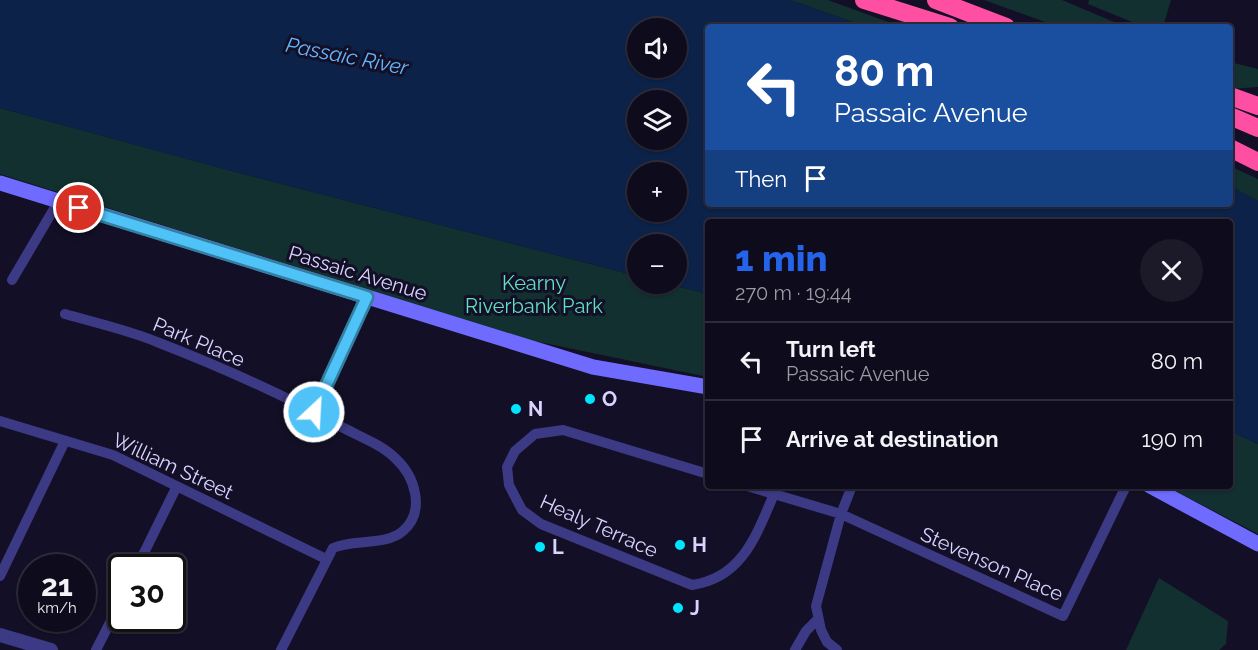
<!DOCTYPE html>
<meta charset="utf-8">
<style>
body{margin:0;font-family:Raleway,sans-serif;background:#1c1929;color:#f1f3f6;height:100vh;display:flex;flex-direction:column;font-size:22px;white-space:nowrap}
*{box-sizing:border-box;margin:0}
p{font-size:20px;color:#9b9ba3}
.icon{flex:none;width:33px;height:33px;fill:none;stroke:currentColor;stroke-width:2;stroke-linecap:round;stroke-linejoin:round}
.map{position:relative;flex:1;overflow:hidden}
.details{position:absolute;left:705px;top:219px;width:528px;height:270px;display:flex;flex-direction:column;background:#0e0b1c;border-radius:6px;box-shadow:0 2px 4px #0004,0 0 0 2px #2e2b3b}
.details>*{flex:none}
.banner{position:absolute;left:705px;top:24px;width:528px;height:183px;border-radius:6px;box-shadow:0 2px 4px #0004,0 0 0 2px #2e2b3b;background:#1a4fa0;color:#fff;overflow:hidden}
.fabs{position:absolute;left:627px;top:18px;display:grid;gap:12px}
.fabs a{display:grid;place-items:center;width:60px;height:60px;border-radius:50%;background:#0e0b1c;box-shadow:0 2px 4px #0004,0 0 0 2px #2e2b3b;font-size:30px}
.speed{position:absolute;left:18px;top:554px;display:flex;gap:12px;font-size:30px;font-weight:700;text-align:center}
.speed>*{display:grid;place-content:center;width:78px;height:78px;border-radius:50%;background:#0e0b1c;box-shadow:0 2px 4px #0004,0 0 0 2px #2e2b3b;line-height:1}
.speed small{font-size:15px;font-weight:400}
.speed .limit{border:3px solid #111;border-radius:9px;background:#fff;color:#111}
.pin{position:absolute;display:grid;place-items:center;width:51px;height:51px;color:#fff;margin:-26px;border:3px solid #fff;border-radius:50%;box-shadow:0 2px 6px #0007}
.me{position:absolute;width:66px;margin:-33px;rotate:25deg;stroke-linejoin:round;filter:drop-shadow(0 0 4px #0008)}
.turn{display:flex;align-items:center;gap:21px;height:126px;padding:0 30px;font-size:27px}
.turn .icon{width:78px;height:78px;stroke-width:2.5}
.turn b{display:block;font-size:42px;line-height:51px}
.then{display:flex;align-items:center;height:57px;padding:0 30px;background:#0003;gap:12px;font-size:22px}
.round{display:grid;place-items:center;flex:none;width:63px;height:63px;border-radius:32px;background:#1c1929}
.summary{display:flex;align-items:center;justify-content:space-between;height:102px;padding:0 30px}
h1{font-size:36px;font-weight:800;line-height:45px;color:#2563eb}
ul{padding:0;list-style:none}
li{display:flex;align-items:center;gap:18px;height:78px;padding:0 30px;border-top:2px solid #2e2b3b}
li div{flex:1}
li b{display:block;font-size:22px}
li em{font-style:normal}
.map>svg:first-child{display:block}
.green{fill:#12302f}
.water{fill:#0c2248;fill-rule:evenodd}
.lines{fill:none;stroke-linecap:round;stroke-linejoin:round}
.minor{stroke:#3d3a85;stroke-width:10}
.tertiary{stroke:#3d3a85;stroke-width:14}
.secondary{stroke:#6f6bff;stroke-width:15}
.motorway{stroke:#ff4fa3;stroke-width:18}
.route-casing{stroke:#337fa1;stroke-width:15}
.route{stroke:#4fc3f7;stroke-width:10}
.poi-dot{fill:#00e5ff;stroke:#130f26;stroke-width:2}
.labels{text-anchor:middle;dominant-baseline:central;stroke-width:6;stroke-linejoin:round;paint-order:stroke}
.street-label{font-size:20px;fill:#d9d4ff;stroke:#130f26}
.park-label{font-size:20px;fill:#5fe0c0;stroke:#130f26}
.poi-label{font-size:20px;font-weight:bold;fill:#d9d4ff;stroke:#130f26;text-anchor:start}
.water-label{font-size:21px;font-style:italic;fill:#62b6ff;stroke:#130f26}
</style>
<div class="map">
<svg width="1258" height="650" viewBox="0 0 1258 650">
<rect width="100%" height="100%" fill="#130f26"/>
<!-- green -->
<path class="green" d="M790,0H828L902,27H867Z
M984,0H1062L1126,27H1059Z
M1089,0H1171L1163,27H1144L1088,4Z
M1230,62L1258,69V87L1230,89Z
M0,108L232,171L637,276L638,284H668L708,294V377L525,339L0,174Z
M1230,166L1258,179V201L1230,186Z
M1230,431L1258,444V534L1166,486H1230Z
M1159,578L1228,621L1226,644L1219,650H1126Z"/>
<!-- water -->
<path class="water" d="M0,0H790L867,27H708V204H1230V186L1258,201V444L1230,431V222H708V294L668,284H676V244H638L637,276L232,171L0,108ZM638,28H676V68H638ZM638,100H676V140H638ZM638,172H676V212H638Z"/>
<g class="lines">
<!-- minor -->
<path class="minor" d="M12,280L58,202
M65,314C96,323 128,330 157,342C219,366 282,394 340,426C358,436 381,444 395,458C415,476 426,511 403,531C386,546 354,539 333,548L281,650
M314,412L367,298
M0,421L113,455L326,559
M708,474L563,430L535,434L515,451L507,467L509,485L522,510L541,524L692,585C742,578 756,536 774,494L747,486
M774,494L841,514L1063,616L1126,486
M137,567L176,488
M0,576L65,441
M96,650L122,599
M795,650L806,631L818,619
M837,650L827,642L821,630L816,606L841,514L852,486"/>
<!-- tertiary -->
<path class="tertiary" d="M0,635L51,650"/>
<!-- secondary -->
<path class="secondary" d="M0,183L593,367L708,387
M1150,486L1258,544"/>
<!-- motorway -->
<path class="motorway" d="M864,0L950,27
M936,0L1006,27
M1230,96L1258,106
M1230,116L1258,128
M1230,148L1258,162"/>
</g>
<g class="lines">
<defs>
<path id="route" d="M79,208L367,297L314,412"/>
</defs>
<!-- route casing -->
<use href="#route" class="route-casing"/>
<!-- route -->
<use href="#route" class="route"/>
</g>
<!-- markers -->
<g class="poi-dot">
<circle cx="590" cy="399" r="6"/>
<circle cx="516" cy="409" r="6"/>
<circle cx="680" cy="545" r="6"/>
<circle cx="540" cy="547" r="6"/>
<circle cx="678" cy="608" r="6"/>
</g>
<g class="labels">
<!-- street labels -->
<g class="street-label">
<text transform="translate(358 273) rotate(17)">Passaic Avenue</text>
<text transform="translate(199 342) rotate(23)">Park Place</text>
<text transform="translate(173 466) rotate(25)">William Street</text>
<text transform="translate(599 526) rotate(24)">Healy Terrace</text>
<text transform="translate(992 564) rotate(24)">Stevenson Place</text>
</g>
<!-- park labels -->
<g class="park-label">
<text x="534" y="283">Kearny<tspan x="534" dy="23">Riverbank Park</tspan></text>
</g>
<!-- poi labels -->
<g class="poi-label">
<text x="602" y="399">O</text>
<text x="528" y="409">N</text>
<text x="692" y="545">H</text>
<text x="552" y="547">L</text>
<text x="690" y="608">J</text>
</g>
<!-- water labels -->
<g class="water-label">
<text transform="translate(347 56) rotate(11)">Passaic River</text>
</g>
</g>
</svg>
<div class="fabs">
<a><svg class="icon" aria-label="sound" viewBox="0 0 24 24"><path d="M4 9h4l5-4v14l-5-4H4zM17 9q2 3 0 6"/></svg></a>
<a><svg class="icon" aria-label="layers" viewBox="0 0 24 24"><path d="M12 4l9 5-9 5-9-5zM3 14l9 5 9-5"/></svg></a>
<a>+</a>
<a>−</a>
</div>
<div class="speed"><div>21<small>km/h</small></div><div class="limit">30</div></div>
<div class="pin" style="left:79px;top:208px;background:#d93025"><svg class="icon" aria-label="arrive" viewBox="0 0 24 24"><path d="M6 21V4h12l-3 4 3 4H6"/></svg></div>
<svg class="me" style="left:314px;top:412px" viewBox="-20 -20 40 40"><circle r="17" fill="#4fc3f7" stroke="#fff" stroke-width="3"/><path d="M0-11L8 9 0 5-8 9z" fill="#fff"/></svg>
<div class="banner">
<div class="turn"><svg class="icon" aria-label="left" viewBox="0 0 24 24"><path d="M17 20v-9H6M10 6l-5 5 5 5"/></svg><div><b>80 m</b>Passaic Avenue</div></div>
<div class="then">Then<svg class="icon" aria-label="arrive" viewBox="0 0 24 24"><path d="M6 21V4h12l-3 4 3 4H6"/></svg></div>
</div>
<section class="details">
<div class="summary"><div><h1>1 min</h1><p>270 m · 19:44</p></div><a class="round"><svg class="icon" aria-label="close" viewBox="0 0 24 24"><path d="M6 6l12 12M18 6L6 18"/></svg></a></div>
<ul>
<li><svg class="icon" aria-label="left" viewBox="0 0 24 24"><path d="M17 20v-9H6M10 6l-5 5 5 5"/></svg><div><b>Turn left</b><p>Passaic Avenue</p></div><em>80 m</em></li>
<li><svg class="icon" aria-label="arrive" viewBox="0 0 24 24"><path d="M6 21V4h12l-3 4 3 4H6"/></svg><div><b>Arrive at destination</b></div><em>190 m</em></li>
</ul>
</section>
</div>
